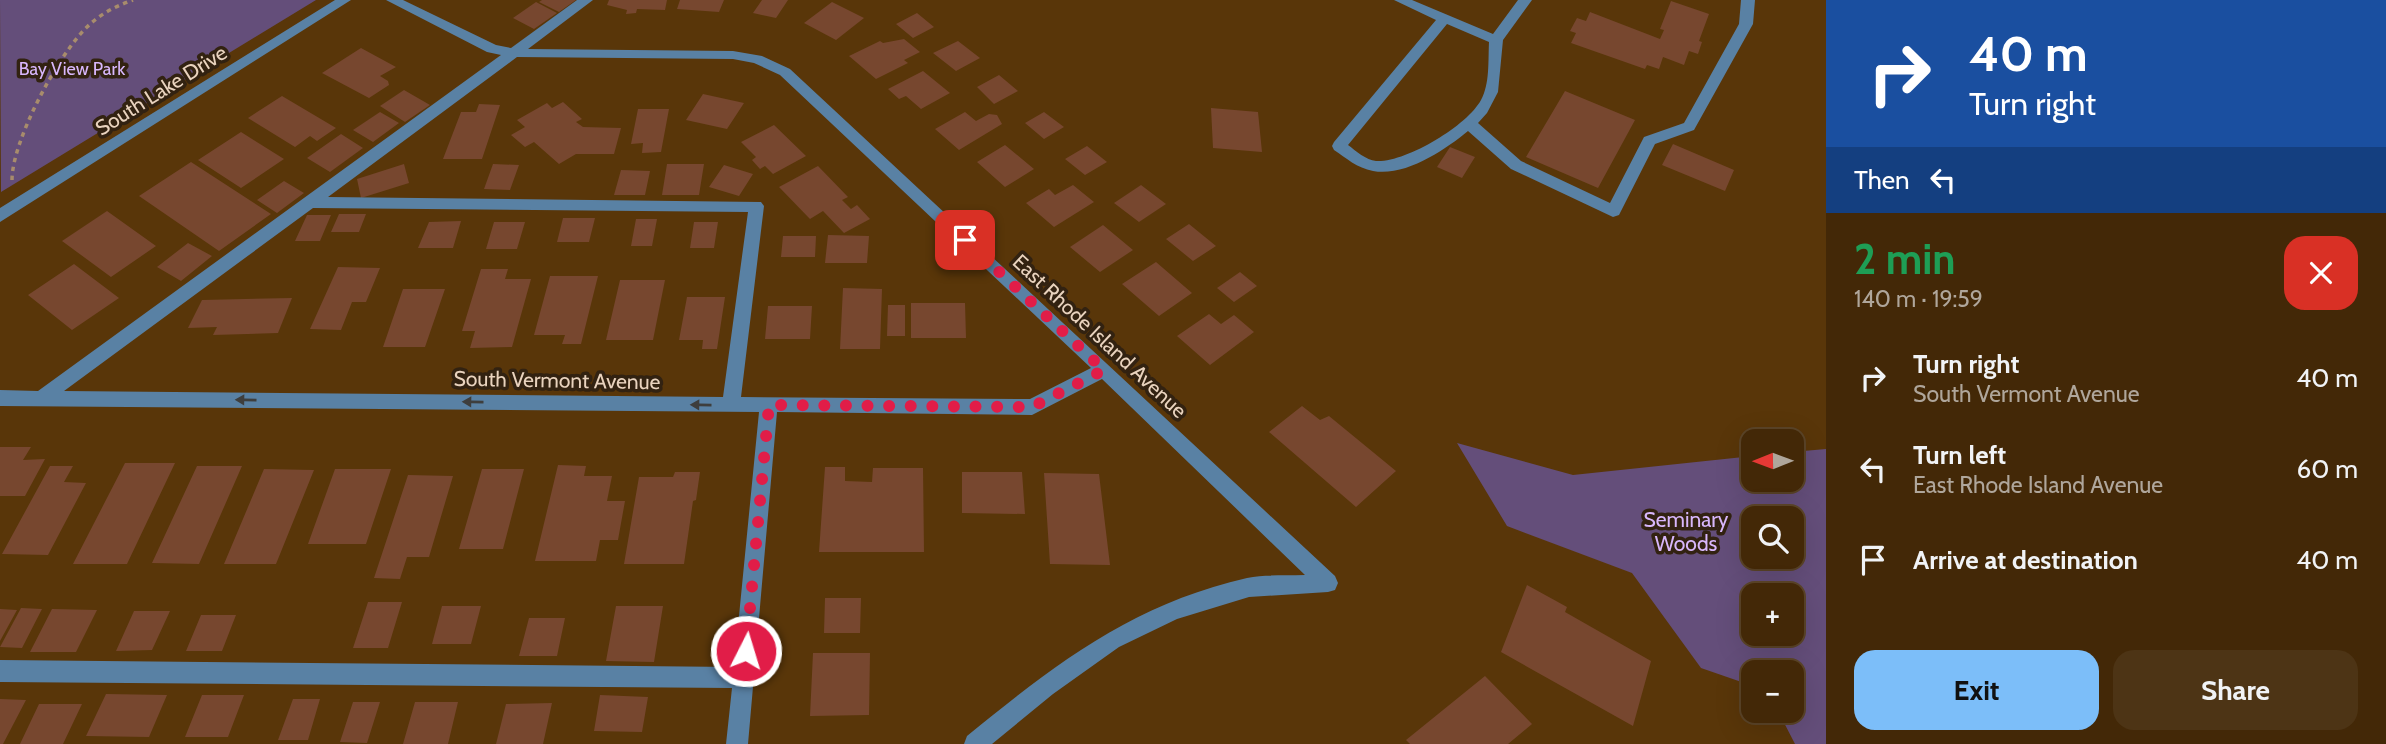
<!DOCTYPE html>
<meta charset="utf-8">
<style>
body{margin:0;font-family:Cabin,sans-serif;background:#4d3415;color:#f1f3f6;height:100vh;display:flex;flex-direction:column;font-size:26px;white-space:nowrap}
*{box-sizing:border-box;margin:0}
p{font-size:23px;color:#afa69b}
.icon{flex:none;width:38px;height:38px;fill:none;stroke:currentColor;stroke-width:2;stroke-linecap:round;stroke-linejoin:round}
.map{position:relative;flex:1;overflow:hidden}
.drawer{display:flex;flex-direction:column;background:#432807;width:560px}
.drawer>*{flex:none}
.banner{background:#1a4fa0;color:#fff;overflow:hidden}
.needle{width:46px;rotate:269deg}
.buttons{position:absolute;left:1741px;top:429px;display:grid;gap:14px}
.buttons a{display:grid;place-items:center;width:63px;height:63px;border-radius:14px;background:#432807;box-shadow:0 7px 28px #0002,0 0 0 2px #5b4428;font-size:35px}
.pin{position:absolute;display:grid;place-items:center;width:60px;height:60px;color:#fff;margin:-30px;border-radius:14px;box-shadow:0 4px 10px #0006}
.me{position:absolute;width:77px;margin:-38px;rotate:5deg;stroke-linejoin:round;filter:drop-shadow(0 0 5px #0008)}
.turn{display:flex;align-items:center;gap:24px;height:147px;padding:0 28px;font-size:32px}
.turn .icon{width:91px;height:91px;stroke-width:2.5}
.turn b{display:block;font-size:49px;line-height:60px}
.then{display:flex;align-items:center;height:66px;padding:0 28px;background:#0003;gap:14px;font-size:26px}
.round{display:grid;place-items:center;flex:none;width:74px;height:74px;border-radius:21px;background:#4d3415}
.headline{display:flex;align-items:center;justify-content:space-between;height:119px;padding:0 28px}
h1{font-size:42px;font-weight:800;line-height:52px;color:#1e9e55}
.primary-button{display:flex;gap:14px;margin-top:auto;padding:14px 28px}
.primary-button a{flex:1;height:80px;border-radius:21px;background:#7cbef9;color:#111;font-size:28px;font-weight:800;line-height:80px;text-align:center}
.primary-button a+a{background:#4d3415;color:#f1f3f6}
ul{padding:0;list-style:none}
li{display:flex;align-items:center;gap:21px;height:91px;padding:0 28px}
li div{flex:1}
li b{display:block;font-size:26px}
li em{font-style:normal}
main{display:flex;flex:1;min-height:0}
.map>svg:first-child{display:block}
.green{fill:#644e7a;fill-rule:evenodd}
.building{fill:#77472f}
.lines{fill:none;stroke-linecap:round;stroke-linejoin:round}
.path{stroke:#a88c6c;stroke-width:3.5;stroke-dasharray:4.5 4.5;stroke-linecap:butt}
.minor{fill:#5981a4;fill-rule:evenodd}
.oneway{fill:#3e3e3d}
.route{stroke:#e11d48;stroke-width:12;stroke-dasharray:0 21.6}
.labels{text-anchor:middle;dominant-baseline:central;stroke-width:7;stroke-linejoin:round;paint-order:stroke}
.far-park-label{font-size:18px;fill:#d8b7fc;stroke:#322211}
.street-label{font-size:21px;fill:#e9d3be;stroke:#322211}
.park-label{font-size:21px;fill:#d8b7fc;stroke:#322211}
</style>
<main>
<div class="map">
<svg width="1826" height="744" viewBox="0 0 1826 744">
<rect width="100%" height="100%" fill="#593609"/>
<!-- green -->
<path class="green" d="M0,0H316L1,192Z
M1457,443L1573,475L1753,456L1754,480H1792V452L1826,449V744H1795L1778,711L1792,710V672H1754L1753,686L1701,668L1632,573L1507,526ZM1754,518H1792V556H1754ZM1754,595H1792V634H1754Z"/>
<!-- building -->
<path class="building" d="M542,0H576L559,12L539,2Z
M609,0H667L665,10L637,9L636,13L626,14L627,10L607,5Z
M680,0H724L719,12L677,9Z
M762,0H788L776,18L753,13Z
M1671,1L1709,14L1699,41L1702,42L1698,54L1689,51L1684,65L1663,57L1659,69L1647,65L1645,69L1571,43L1576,33L1570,31L1577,18L1586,21L1590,12L1660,39L1664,30L1660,29Z
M536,2L557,13L534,29L513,18Z
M832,2L864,18L836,40L804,23Z
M917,13L934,27L913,38L896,24Z
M904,39L920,52L904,60L908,63L876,79L849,56L880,41L883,43Z
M958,41L980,58L956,71L933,53Z
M361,48L396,67L380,76L388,81L389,85L369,98L322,73Z
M923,71L950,93L921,109L906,96L899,99L888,89Z
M999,75L1018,91L994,104L977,87Z
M404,90L430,105L405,122L380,106Z
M1565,91L1635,120L1598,188L1526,157Z
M703,94L744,103L727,129L686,120Z
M282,96L336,128L317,141L310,136L295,147L248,118Z
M563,102L582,119L576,122L583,127L621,128L614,154H576L559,164L534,142L525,147L511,135L525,127L517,120L547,103L552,108Z
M479,104L500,105L482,159H443L461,112H476Z
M1211,108L1258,112L1262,152L1213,148Z
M638,109H669L661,152L642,153L643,143L631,144Z
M380,112L399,123L373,142L353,130Z
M965,112L976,121L989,114L997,115L1002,124L959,150L935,129Z
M1044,112L1064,127L1044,139L1025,123Z
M774,125L806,156L773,174L765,166L760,169L752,160L756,157L741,142Z
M241,132L284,159L241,188L198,160Z
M341,134L363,148L330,172L307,158Z
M1673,144L1734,170L1725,191L1662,165Z
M1005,145L1034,169L1005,187L977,162Z
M1087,146L1107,162L1085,175L1065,159Z
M1450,147L1475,157L1462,178L1437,167Z
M191,162L271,214L219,251L139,196Z
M404,164L409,183L361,198L357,179Z
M493,164L519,165L510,190L484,189Z
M667,164H704L699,195H662Z
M724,165L753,174L739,196L709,187Z
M818,166L848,197L842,200L851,209L857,205L870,219L844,233L823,211L810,219L779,187Z
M621,170L650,171L645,195H614Z
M284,181L304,193L277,213L257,200Z
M1073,185L1094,202L1054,227L1026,203L1049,189L1055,195Z
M1141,185L1166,204L1139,222L1114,203Z
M107,211L156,246L111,277L62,241Z
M339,214H366L359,232H331Z
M307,215H331L320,241H295Z
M563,218H595L589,242H557Z
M636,219H657L652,246H631Z
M461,221L453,248H418L429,222Z
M494,222H525L517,249H486Z
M694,222H718L714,248H690Z
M1189,224L1216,246L1193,261L1166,239Z
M1103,225L1133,250L1100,272L1070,247Z
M828,235L869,236L867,263H825Z
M783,236H816L815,257H781Z
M188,243L212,256L181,281L157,267Z
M1156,262L1192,293L1159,316L1122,284Z
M74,264L119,298L72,330L28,295Z
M338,267L380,268L366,302H352L341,330L310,329Z
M481,269H508L505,279H531L512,347L470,348L475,331H462Z
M1240,272L1257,286L1234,302L1217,288Z
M550,276H598L581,344H562L565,335H534Z
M620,280H665L653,340H606Z
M843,288L882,289L880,349H840Z
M403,289H445L425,347H383Z
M687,297H725L717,349H702L703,340H679Z
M292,298L278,333L213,335L217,327L188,328L202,300Z
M911,303H965L966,338H911Z
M888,305H905V336H887Z
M768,306H812L810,339H765Z
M1209,314L1221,324L1234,315L1254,332L1210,365L1177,336Z
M1302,406L1320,420L1329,416L1396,471L1356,507L1269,432Z
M0,447H31L23,460L45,459L25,496H0Z
M125,463H175L127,564H73Z
M558,465L586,466L584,476H612L607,501H625L618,540H600L596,561H535Z
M50,466H73L64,482L86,483L48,555L2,554Z
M197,466H242L199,564L152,563Z
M825,467H845V481L872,482L873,468H923L924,552H819Z
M264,469L314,470L276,564H224Z
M335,469H391L366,544H308Z
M482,469H524L503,549H459Z
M675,472H700L696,500L693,501L684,564H624L639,477H673Z
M962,472H1022L1025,514L962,513Z
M1044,473L1099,474L1110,565L1050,564Z
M408,475L453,476L429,557H407L400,579L374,578Z
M1527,585L1567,607L1565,612L1651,661L1633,726L1501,652Z
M825,598H861L860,633H824Z
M368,602H402L388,648H353Z
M442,606H481L471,644H432Z
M616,606H663L654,662L606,661Z
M21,608L42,609L22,648L0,647Z
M0,609L17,610L0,641Z
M52,609L97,610L76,652H30Z
M134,611H170L152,650L116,651Z
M201,615H236L222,651H186Z
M529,618H565L557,656H519Z
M813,653H870L869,715L810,716Z
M1485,676L1532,724L1508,744H1410L1406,740Z
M106,694L167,695L149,737L86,736Z
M202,695H244L228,737H185Z
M600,695L648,697L642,732L594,731Z
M0,699L26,700L3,744H0Z
M293,699H320L308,740H278Z
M353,702H380L367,743L340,742Z
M415,702H458L448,744H403Z
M552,703L543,744H496L506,704Z
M39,704H82L63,744H20Z"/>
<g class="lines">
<!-- path -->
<path class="path" d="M12,180C12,141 58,55 87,27C100,14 116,6 133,0"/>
<!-- minor -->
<path class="minor" d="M335,0H351L0,222V208Z
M386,0H403L496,45L511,48L577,0H593L528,49L733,51L762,56L790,69L1335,576L1338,583L1335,590L1328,592L1249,597L1177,619L1119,647L1053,694L992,744H964L967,736C1055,664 1133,604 1247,578C1265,574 1286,576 1305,575L1102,379L1032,415L777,412L748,744H726L732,688L0,682V660L734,667L759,412L0,406V390L38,391L501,55L487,52ZM517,57L733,59L754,63L780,75L1091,368L1030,399L741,397L764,206L761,202L328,197ZM313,208L748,212L723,397L64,391Z
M1394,0H1412L1493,34L1518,0H1532L1503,40L1498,92L1487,113L1478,123L1521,161L1610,203L1644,137L1684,123L1739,24L1741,0H1755L1753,24L1694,130L1655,144L1619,215L1613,217L1511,169L1468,131C1445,150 1405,177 1373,171C1357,168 1346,158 1334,150L1332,146L1334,142L1436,20ZM1447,24L1489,42C1488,61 1490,84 1481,100C1467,126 1405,163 1376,161C1366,160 1356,151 1348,145Z"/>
</g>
<!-- one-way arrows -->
<defs><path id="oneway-solid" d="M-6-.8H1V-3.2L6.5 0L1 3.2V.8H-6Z" transform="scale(1.75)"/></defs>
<g class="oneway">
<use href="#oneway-solid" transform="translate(246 400) rotate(-179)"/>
<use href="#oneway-solid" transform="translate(473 402) rotate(-179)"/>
<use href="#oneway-solid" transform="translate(701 405) rotate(-179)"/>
</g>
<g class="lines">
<!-- route -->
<path class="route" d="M746,651L769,405L1032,407L1104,370L965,240"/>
</g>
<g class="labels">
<!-- far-park labels -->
<g class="far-park-label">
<text x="72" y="69">Bay View Park</text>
</g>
<!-- street labels -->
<g class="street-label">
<text transform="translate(161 90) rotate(-32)">South Lake Drive</text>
<text transform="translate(1100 336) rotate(43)">East Rhode Island Avenue</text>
<text transform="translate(557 380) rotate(1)">South Vermont Avenue</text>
</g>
<!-- park labels -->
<g class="park-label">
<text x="1686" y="519">Seminary<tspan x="1686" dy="24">Woods</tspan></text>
</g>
</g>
</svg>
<div class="buttons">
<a><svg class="needle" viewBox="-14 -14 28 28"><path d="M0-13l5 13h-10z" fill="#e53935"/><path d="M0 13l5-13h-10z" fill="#afa69b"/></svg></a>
<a><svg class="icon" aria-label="search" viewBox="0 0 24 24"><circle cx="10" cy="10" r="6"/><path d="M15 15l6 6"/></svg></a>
<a>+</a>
<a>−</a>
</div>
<div class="pin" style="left:965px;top:240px;background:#d93025"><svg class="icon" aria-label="arrive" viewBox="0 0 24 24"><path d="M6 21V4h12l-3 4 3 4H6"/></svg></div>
<svg class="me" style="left:746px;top:651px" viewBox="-20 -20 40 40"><circle r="17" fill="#e11d48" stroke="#fff" stroke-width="3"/><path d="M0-11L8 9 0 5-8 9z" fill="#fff"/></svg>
</div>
<section class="drawer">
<div class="banner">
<div class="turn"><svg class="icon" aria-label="right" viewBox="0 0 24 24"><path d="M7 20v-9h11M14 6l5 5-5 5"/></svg><div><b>40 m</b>Turn right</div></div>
<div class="then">Then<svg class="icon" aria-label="left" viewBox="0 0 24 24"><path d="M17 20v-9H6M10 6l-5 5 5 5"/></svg></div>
</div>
<div class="headline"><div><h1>2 min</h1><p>140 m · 19:59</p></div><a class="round" style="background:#d93025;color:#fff"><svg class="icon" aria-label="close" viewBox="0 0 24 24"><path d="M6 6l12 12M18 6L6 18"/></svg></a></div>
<ul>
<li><svg class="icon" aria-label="right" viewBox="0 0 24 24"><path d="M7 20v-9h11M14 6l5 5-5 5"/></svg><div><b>Turn right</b><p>South Vermont Avenue</p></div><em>40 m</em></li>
<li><svg class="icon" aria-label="left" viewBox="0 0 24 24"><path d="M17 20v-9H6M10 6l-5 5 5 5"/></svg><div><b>Turn left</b><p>East Rhode Island Avenue</p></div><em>60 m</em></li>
<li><svg class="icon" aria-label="arrive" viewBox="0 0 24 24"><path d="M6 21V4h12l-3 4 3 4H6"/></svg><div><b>Arrive at destination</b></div><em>40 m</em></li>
</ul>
<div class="primary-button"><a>Exit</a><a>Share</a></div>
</section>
</main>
